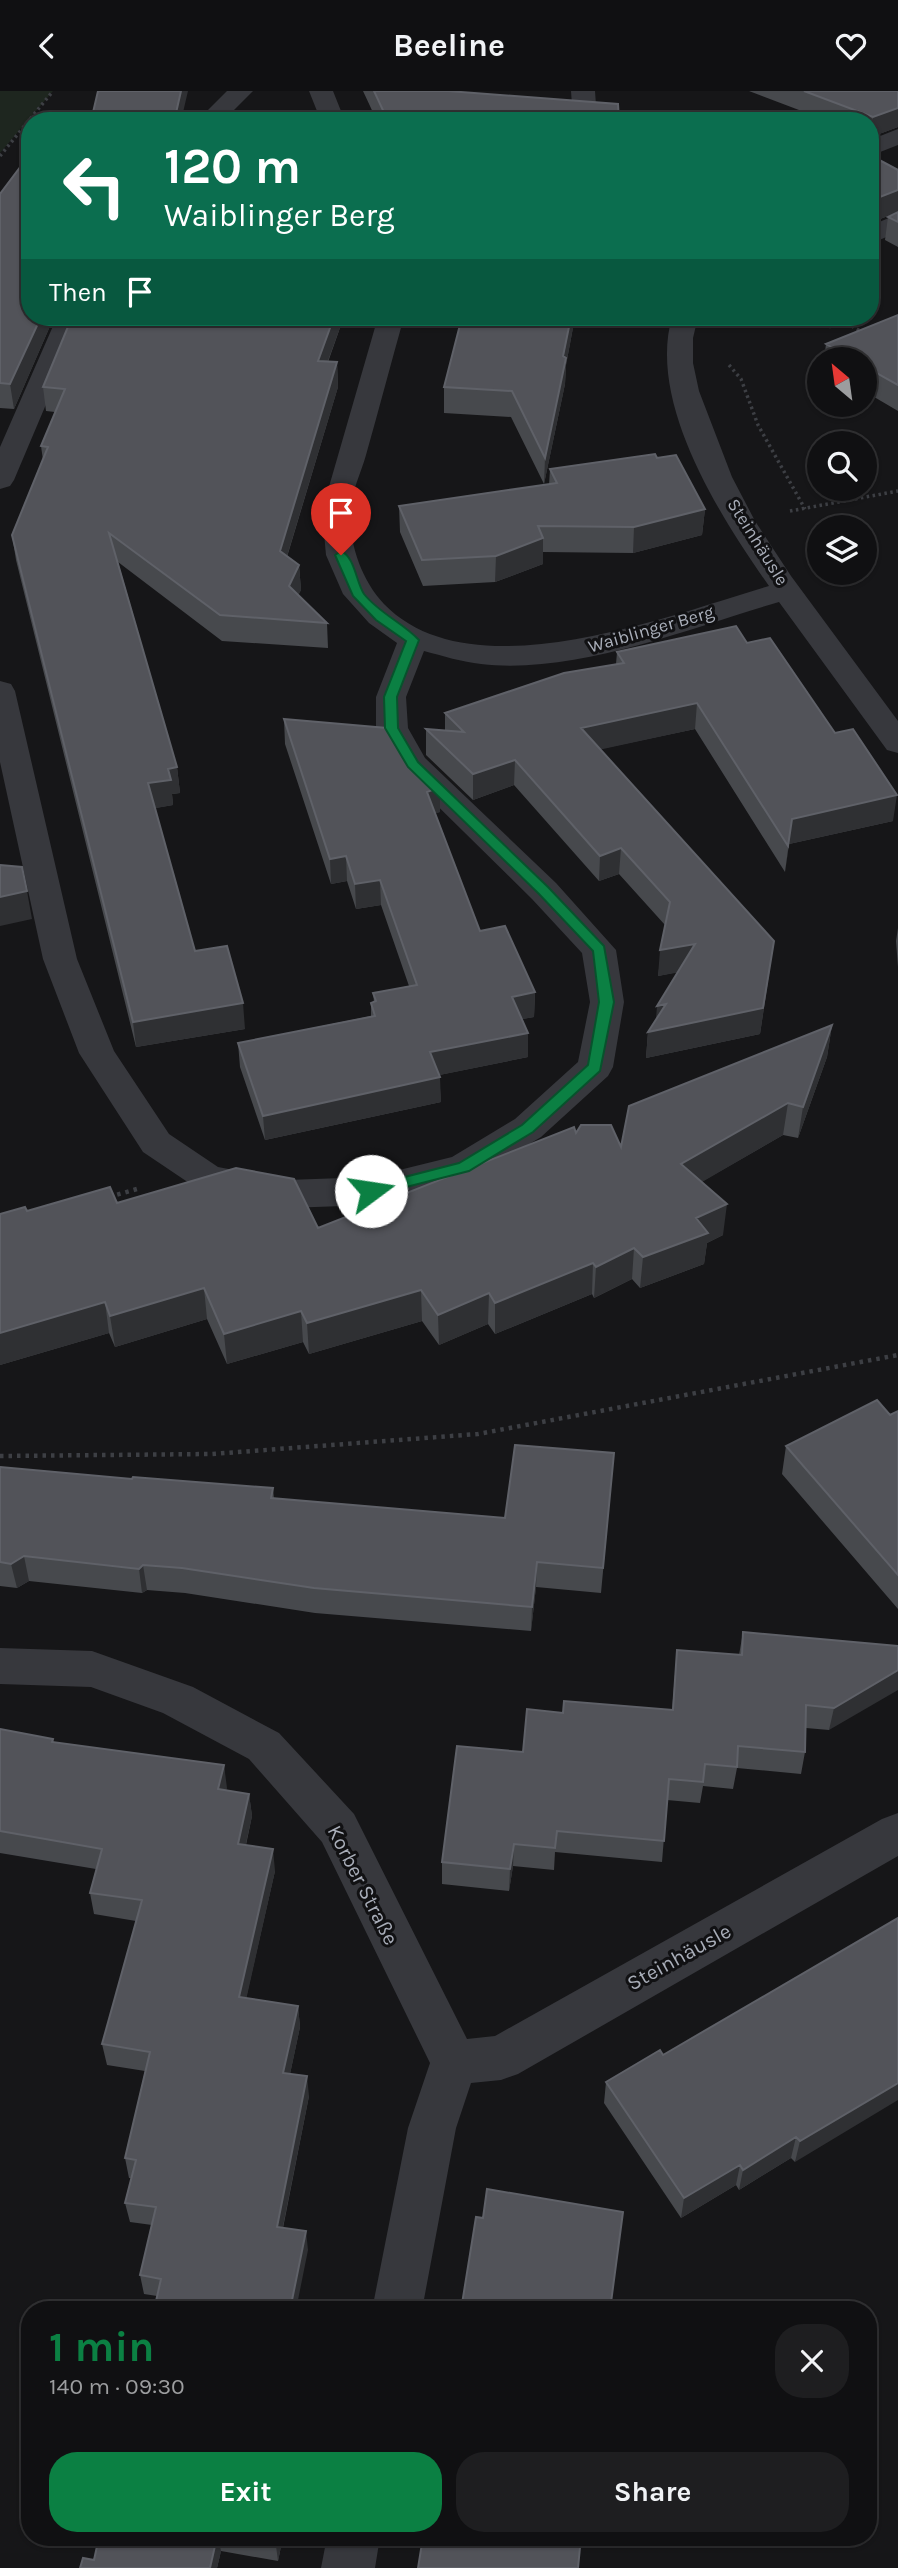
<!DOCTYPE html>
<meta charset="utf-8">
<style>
body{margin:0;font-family:Karla,sans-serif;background:#1e1e20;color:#f1f3f6;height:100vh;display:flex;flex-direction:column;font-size:26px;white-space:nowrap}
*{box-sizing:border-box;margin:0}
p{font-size:23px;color:#9c9d9f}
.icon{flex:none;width:38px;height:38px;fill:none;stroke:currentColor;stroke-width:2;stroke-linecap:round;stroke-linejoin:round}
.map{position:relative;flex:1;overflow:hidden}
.details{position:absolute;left:21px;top:2210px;width:856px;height:245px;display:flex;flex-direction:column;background:#101012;border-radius:28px;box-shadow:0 2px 5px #0004,0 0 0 2px #303032}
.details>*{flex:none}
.banner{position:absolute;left:21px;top:21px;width:858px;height:214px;border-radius:28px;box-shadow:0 2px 5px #0004,0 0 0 2px #303032;background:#0b6e4f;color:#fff;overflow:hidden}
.needle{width:46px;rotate:331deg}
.controls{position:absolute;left:807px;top:256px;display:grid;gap:14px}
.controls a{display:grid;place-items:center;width:70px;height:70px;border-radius:50%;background:#101012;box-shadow:0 2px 5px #0004,0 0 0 2px #303032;font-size:35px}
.pin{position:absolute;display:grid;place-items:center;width:60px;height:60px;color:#fff;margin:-72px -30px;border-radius:50% 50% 50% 0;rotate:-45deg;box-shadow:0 0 7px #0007}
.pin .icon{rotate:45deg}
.me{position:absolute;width:77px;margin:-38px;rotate:76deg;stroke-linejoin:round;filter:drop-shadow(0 0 5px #0008)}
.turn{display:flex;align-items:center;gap:24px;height:147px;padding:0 28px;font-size:32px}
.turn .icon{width:91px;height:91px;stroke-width:2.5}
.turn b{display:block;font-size:49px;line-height:60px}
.then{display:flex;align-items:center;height:66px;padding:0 28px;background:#0003;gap:14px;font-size:26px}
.round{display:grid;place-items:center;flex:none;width:74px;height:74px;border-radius:28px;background:#1e1e20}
.head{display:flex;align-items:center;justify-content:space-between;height:119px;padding:0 28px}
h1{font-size:42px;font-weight:700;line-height:52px;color:#0b8043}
.cta{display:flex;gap:14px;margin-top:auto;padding:14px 28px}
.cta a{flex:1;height:80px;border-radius:28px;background:#0b8043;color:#fff;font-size:28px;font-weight:700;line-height:80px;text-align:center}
.cta a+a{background:#1e1e20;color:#f1f3f6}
header{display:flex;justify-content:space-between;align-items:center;height:91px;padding:0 28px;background:#101012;font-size:32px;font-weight:700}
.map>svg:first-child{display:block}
.green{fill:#1e261f}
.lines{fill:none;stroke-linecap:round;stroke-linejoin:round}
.path-far1{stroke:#3d3f44;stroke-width:3.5;stroke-dasharray:2.5 3.5;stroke-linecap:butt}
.path{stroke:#3d3f44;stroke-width:4.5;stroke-dasharray:3.5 5;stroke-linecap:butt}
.minor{fill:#37383d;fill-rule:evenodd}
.wall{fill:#47494d}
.shaded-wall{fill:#2f3033}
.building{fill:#525359;stroke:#5f6168;stroke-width:2}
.route{fill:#0b8043;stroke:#07532c;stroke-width:2}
.labels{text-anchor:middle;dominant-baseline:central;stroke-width:6;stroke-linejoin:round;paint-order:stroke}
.far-street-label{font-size:18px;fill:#a8adb8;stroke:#111113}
.street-label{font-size:21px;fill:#a8adb8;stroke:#111113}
</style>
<header><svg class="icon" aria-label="back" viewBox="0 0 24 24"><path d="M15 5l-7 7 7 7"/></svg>Beeline<svg class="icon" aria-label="heart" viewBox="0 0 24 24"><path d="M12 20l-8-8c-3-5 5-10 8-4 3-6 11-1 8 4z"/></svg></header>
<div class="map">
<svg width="898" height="2477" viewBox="0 0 898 2477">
<rect width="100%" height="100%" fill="#161618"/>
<!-- green -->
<path class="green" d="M0,0H53L0,62Z"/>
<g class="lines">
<!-- path-far1 -->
<path class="path-far1" d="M0,65L53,0
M836,226L864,242
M829,236L842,230
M729,274L741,288L758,334L805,418
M790,420L898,400"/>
<!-- path -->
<path class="path" d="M109,1106L137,1098
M0,1365L212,1363L478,1343L898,1264"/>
<!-- minor -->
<path class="minor" d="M227,0H253L223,30H197Z
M309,0H333L345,30H321Z
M571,0H595L596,14L603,30H579L572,14Z
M898,38V54L870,65V49Z
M898,123V141L870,153V135Z
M57,226H83L14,389L10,395L0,398V356Z
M378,226H404C391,272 379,318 366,364C361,382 351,402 350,420C349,453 362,490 384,513C471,603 666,525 769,495C721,427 647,312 672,226H698L693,247V272L699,300L732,386L755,430L791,485L898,630V662L887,659L779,511C690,537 575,584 481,573C462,571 443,565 424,560L406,606L408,637L425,667L556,792L616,859L624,911L613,976L608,985L541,1046L476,1085L463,1089L371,1114L287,1117L195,1096L143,1061L79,962L43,868L0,671V590L11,593L15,600L77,868L114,960L169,1043L218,1076L287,1089L371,1086L452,1066L515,1028L578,971L590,911L582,862L532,808L402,680L376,637V606L397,552L369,532L343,503L326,464L322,420Z
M0,1557L92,1560L193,1596L279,1642L354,1723L467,1948L495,1945L882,1728L898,1722V1765L518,1983L501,1989L471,1992L456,2037L422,2219H372L408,2037L430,1972L322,1751L249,1668L163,1622L91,1596L0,1593Z
M327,2446H380L375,2477H321Z"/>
</g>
<!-- wall -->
<path class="wall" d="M363,0H451L619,30H377Z
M749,0H898V36L871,46L870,30H828Z
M870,64L898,79V156L885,149L888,126L898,121L870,132Z
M0,103L30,226H54L14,318L0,317Z
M898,224V320L864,300V268H824L826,253Z
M72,226H340L341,234L328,271H337L338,296L287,466L299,474L301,499L298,504L327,532L328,557L222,550L118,471L177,676L180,702L172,703L173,714L155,717L195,860L245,938L136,956L16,469L12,444L43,369L41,355L55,321L46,320L43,296Z
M462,226H575L566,274L565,293L544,393L511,326L444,322V296Z
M657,367L705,418L702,444L633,462L543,461V473L495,491L423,495L400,441L399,415L549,394L550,378Z
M747,552L893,730L789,753L785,781L695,638L600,658L774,850L760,943L646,967L648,941L656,929L678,881L658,885L665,834L619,783L599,790L514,694L473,709L426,664V638L445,640V622L616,573L617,561Z
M284,628L400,657L440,696V721L435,722L480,840L535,901L534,926L522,928L528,942V966L439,984L441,1011L265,1049L240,976L238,952L371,925V912L374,911L373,902L409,895L381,814L356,818L347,790L331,793L285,653Z
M898,837V876L896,850Z
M832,934L827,966L798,1047L783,1044L701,1091L723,1144L707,1152L704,1173L640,1197L632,1188L594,1207L592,1203L495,1243L488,1233L439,1254L422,1230L309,1263L303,1251L227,1273L207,1228L115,1256L109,1242L0,1274V1123L117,1112L318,1137L576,1042L621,1056Z
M898,1320V1518L782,1383L786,1355L890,1324Z
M614,1362L601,1502L536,1496L531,1540L315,1522L185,1502L147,1499L142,1502L29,1490L17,1497L0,1495V1376L132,1388L273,1397L274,1408L505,1427Z
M743,1541L898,1555L829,1639L806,1637L805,1661L801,1683L737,1677L733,1698L703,1695L700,1712L667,1709L662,1771L555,1761L554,1779L513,1775L509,1800L442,1793V1771L523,1661L563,1622L672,1619L677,1559L739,1564Z
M0,1638L53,1648L54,1652L224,1674L226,1700L249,1703L252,1725L246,1754L275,1780L246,1907L298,1915L300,1936L290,1983L309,2005L283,2137L308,2159L157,2205L144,2203L140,2184L152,2134L130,2131L125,2112L131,2087H129L125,2067L145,1980L107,1974L102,1953L136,1830L94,1823L90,1802L96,1778L0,1762Z
M898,1827L795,2071L791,2067L739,2099L736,2094L681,2127L604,2012L606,1991L663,1964Z
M99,2446H283L278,2470L221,2460L217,2477H80L94,2469Z"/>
<!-- shaded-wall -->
<path class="shaded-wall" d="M181,0H188L181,30L176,22Z
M898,17V36L871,46L873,26Z
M898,99V121L870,132V121L872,109Z
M41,226H54L14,318L10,293Z
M334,226H340L341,234L319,294L318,270Z
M571,226H575L566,274L565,293L544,393L545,367Z
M337,271L338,296L281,485L280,460Z
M705,418L702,444L633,462L634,436Z
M543,447V473L495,491L496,465Z
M299,474L301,499L290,521L289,495Z
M697,612L695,638L580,663L581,637Z
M515,669L514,694L473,709V683Z
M177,676L180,702L172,703L173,714L151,718L148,692L168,678Z
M440,696V721L427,725V701Z
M897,704L893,730L789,753L785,781L792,728Z
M621,757L619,783L599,790L600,765Z
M346,765L347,790L331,793L330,768Z
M380,789L381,814L356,818L355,793Z
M27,800L32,828L0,835V806Z
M774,850L760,943L646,967L648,941L655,940L657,915Z
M695,853L692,879L658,885L660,859Z
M535,901L534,926L512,930V906Z
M243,912L245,938L136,956L133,931Z
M832,934L827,966L798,1047L803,1016Z
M528,942V966L430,986V961Z
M440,986L441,1011L265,1049L263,1025Z
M788,1012L783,1044L678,1105L681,1073Z
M727,1113L723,1144L707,1152L704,1173L640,1197L643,1166L696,1127Z
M634,1157L632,1188L594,1207L596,1176Z
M593,1172L592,1203L495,1243V1212Z
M204,1197L207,1228L115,1256L110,1225Z
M421,1199L422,1230L309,1263L307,1232Z
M489,1202L488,1233L439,1254L438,1224Z
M105,1211L109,1242L0,1274V1242Z
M301,1220L303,1251L227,1273L224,1243Z
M24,1465L29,1490L17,1497L11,1473Z
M537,1471L536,1496L531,1540L532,1516Z
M143,1474L147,1499L142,1502L139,1478Z
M898,1579V1599L829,1639L834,1617Z
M224,1674L227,1697L221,1721L218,1698Z
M249,1703L252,1725L241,1775L238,1753Z
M514,1753L513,1775L509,1800L510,1778Z
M273,1758L275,1780L242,1927L239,1906Z
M298,1915L300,1936L286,2002L283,1982Z
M307,1985L309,2005L279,2155L277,2136Z
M898,1992V2009L795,2071L800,2050Z
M796,2046L791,2067L739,2099L743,2079Z
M740,2074L736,2094L681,2127L684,2107Z
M306,2140L308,2159L296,2219H290Z
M217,2446H218L221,2460L217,2477H210Z
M277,2446H283L278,2470L276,2455Z"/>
<!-- building -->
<path class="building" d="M98,0H181L176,22L276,30H91Z
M374,0H448L618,13L619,30H388Z
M804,0H898V17L873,26Z
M30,63V226H41L10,293L0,292V103Z
M870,64L898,79V99L872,109L870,116Z
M898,121V131L888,126Z
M898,224V294L864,275V268H852L826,253Z
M72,226H334L318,270L337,271L280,460L299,474L289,495L327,532L220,524L109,442L177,676L168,678L171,689L148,692L195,860L227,855L243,912L133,931L12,444L48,356L41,355L65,298L43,296Z
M462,226H571L563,265L566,267L545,367L512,300L444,296Z
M655,363L657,367L676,364L705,418L634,436L538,435L543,447L496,465L422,469L399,415L557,392L550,378Z
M736,535L747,552L770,547L835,642L853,638L897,704L792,728L788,755L697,612L581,637L774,850L763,917L648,941L666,913L657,915L695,853L660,859L670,811L621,757L600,765L515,669L473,683L426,638L464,641L445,622L564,582L624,572L617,561Z
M284,628L387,637L400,657L440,696L427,701L480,840L505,835L535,901L512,906L528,942L430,961L440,986L263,1025L238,952L375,925L371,912L376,910L373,902L417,894L380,789L355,793L346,765L330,768Z
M0,774L22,776L27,800L0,806Z
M832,934L803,1016L788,1012L681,1073L727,1113L696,1127L708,1142L643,1166L634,1157L596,1176L593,1172L495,1212L489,1202L438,1224L421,1199L307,1232L301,1220L224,1243L204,1197L110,1225L105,1211L0,1242V1123L25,1116L27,1120L110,1096L117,1112L236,1077L294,1088L318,1137L574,1036L576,1042L581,1034H611L621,1056L629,1015Z
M877,1309L890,1324L898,1320V1484L786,1355Z
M515,1354L614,1362L603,1477L537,1471L532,1516L314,1497L182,1477L143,1474L139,1478L24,1465L11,1473L0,1471V1376L132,1388L133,1386L273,1397L271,1407L505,1427Z
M743,1541L898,1555V1579L834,1617L806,1614L805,1661L738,1655L737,1676L705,1673L703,1691L669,1688L664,1750L557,1740L555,1757L514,1753L510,1778L442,1771L457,1655L523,1661L527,1618L563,1622L564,1610L673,1619L677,1559L742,1564Z
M0,1638L53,1648L52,1651L224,1674L218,1698L249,1703L238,1753L273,1758L239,1906L298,1915L283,1982L307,1985L277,2136L306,2140L290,2219H154L161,2188L140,2184L156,2116L125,2112L136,2069L125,2067L150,1961L102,1953L142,1809L90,1802L102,1758L0,1740Z
M898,1827V1992L800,2050L796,2046L743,2079L740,2074L684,2107L606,1991L660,1959L663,1964Z
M487,2098L623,2121L610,2219H461L476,2126L483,2127Z
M99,2446H217L210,2477H80L83,2467L94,2469Z
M230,2446H277L276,2455Z
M423,2446H581L578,2477H418Z"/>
<!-- route -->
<path class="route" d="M341,460C355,466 356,491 364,503C379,522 403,532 419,549L397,606L398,637L418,671L548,796L604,855L614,911L600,980L533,1041L469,1080L371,1105L363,1100L366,1096L459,1072L522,1034L588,974L599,911L593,860L539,803L408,676L385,637L384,606L406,550L376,529L353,505L335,464Z"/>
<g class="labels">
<!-- far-street labels -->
<g class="far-street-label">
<text transform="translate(758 451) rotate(58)">Steinhäusle</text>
<text transform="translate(651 538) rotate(-16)">Waiblinger Berg</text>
</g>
<!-- street labels -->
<g class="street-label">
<text transform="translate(363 1794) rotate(63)">Korber Straße</text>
<text transform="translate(679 1866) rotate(-29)">Steinhäusle</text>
</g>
</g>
</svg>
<div class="controls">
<a><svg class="needle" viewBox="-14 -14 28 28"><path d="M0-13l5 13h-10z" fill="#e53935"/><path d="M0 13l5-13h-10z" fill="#9c9d9f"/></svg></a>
<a><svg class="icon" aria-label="search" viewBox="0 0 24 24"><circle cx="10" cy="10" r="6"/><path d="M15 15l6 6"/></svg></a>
<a><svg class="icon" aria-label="layers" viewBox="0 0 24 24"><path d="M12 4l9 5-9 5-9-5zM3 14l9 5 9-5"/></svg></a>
</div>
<div class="pin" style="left:341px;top:464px;background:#d93025"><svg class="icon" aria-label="arrive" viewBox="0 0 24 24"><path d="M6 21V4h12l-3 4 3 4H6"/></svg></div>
<svg class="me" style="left:371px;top:1100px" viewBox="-20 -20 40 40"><circle r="19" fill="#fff"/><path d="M0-13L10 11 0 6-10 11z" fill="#0b8043"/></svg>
<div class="banner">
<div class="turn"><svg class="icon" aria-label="left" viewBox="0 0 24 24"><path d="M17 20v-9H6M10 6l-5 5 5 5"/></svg><div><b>120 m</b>Waiblinger Berg</div></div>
<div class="then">Then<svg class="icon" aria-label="arrive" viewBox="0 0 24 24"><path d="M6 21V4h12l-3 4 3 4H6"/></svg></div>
</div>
<section class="details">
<div class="head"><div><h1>1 min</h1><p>140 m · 09:30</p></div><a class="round"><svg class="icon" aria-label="close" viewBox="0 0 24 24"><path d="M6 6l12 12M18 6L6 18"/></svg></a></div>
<div class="cta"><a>Exit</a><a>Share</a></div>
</section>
</div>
